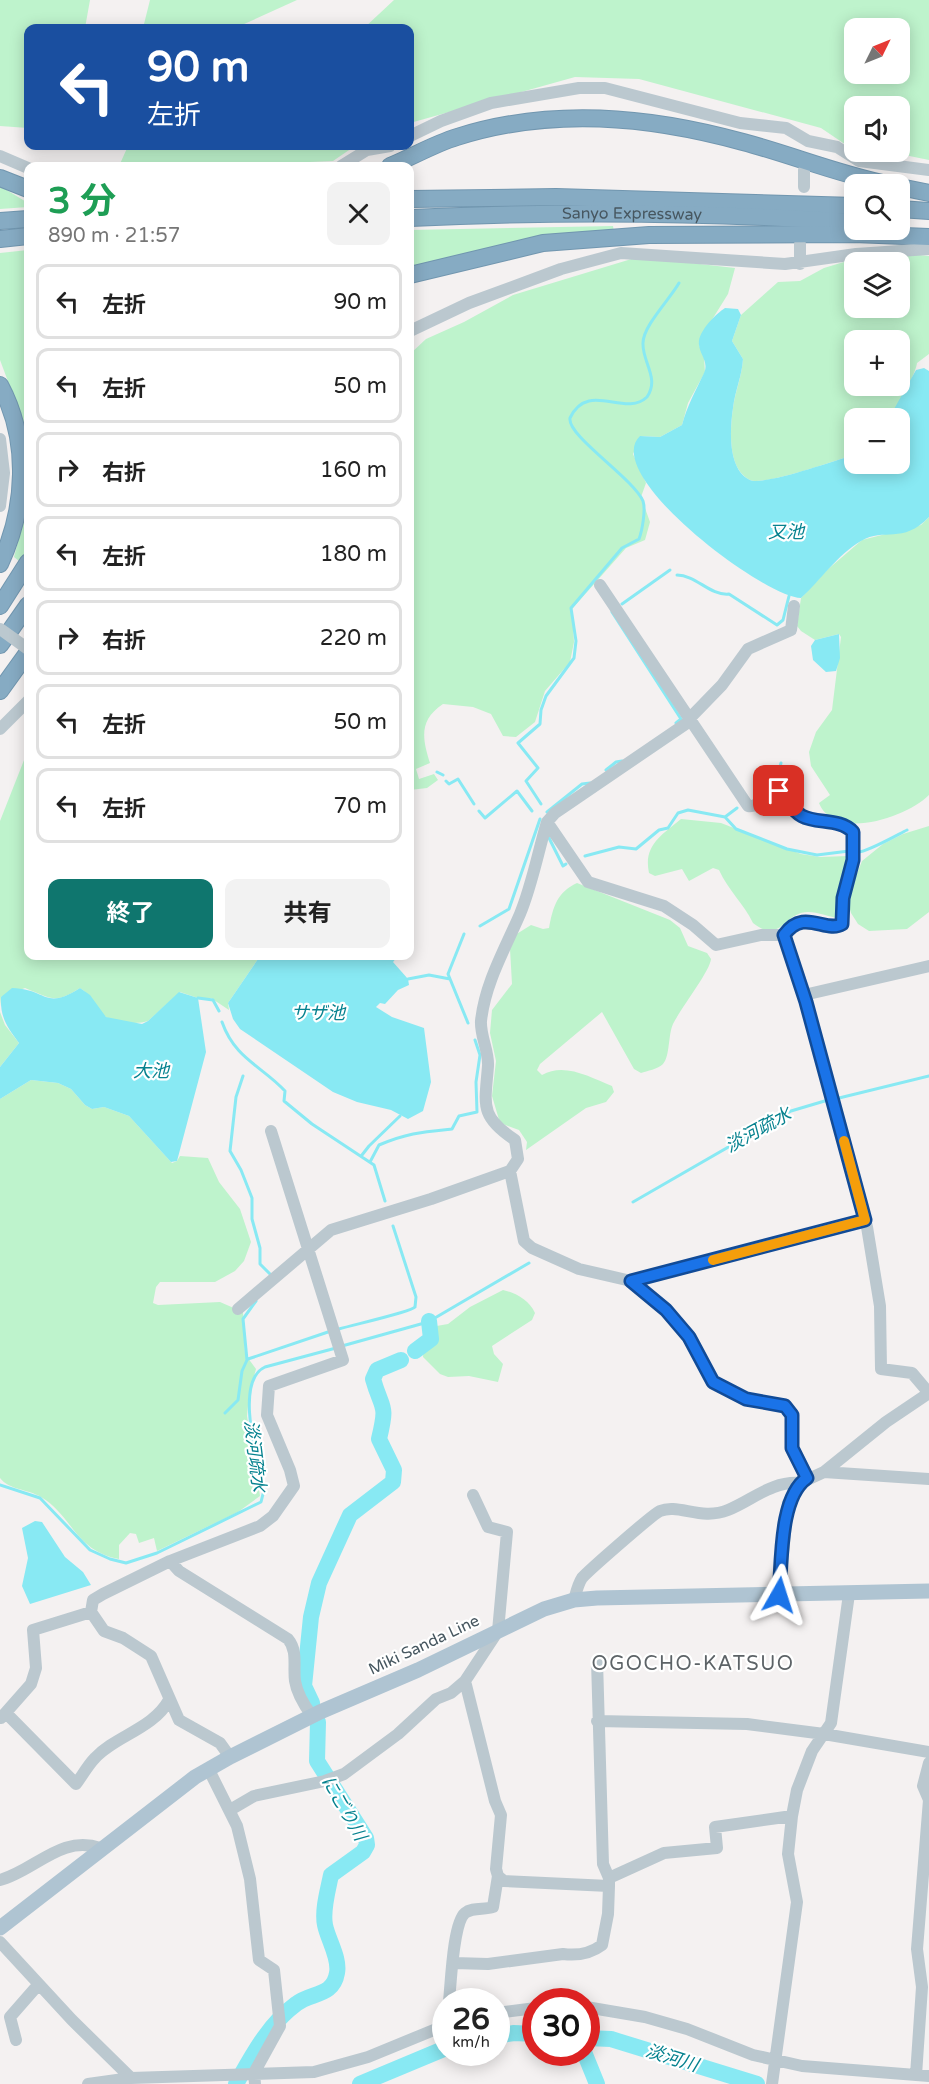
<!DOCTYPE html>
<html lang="ja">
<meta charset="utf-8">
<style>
body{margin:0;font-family:"Varela Round","Noto Sans JP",sans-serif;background:#f2f2f2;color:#222;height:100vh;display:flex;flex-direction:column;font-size:22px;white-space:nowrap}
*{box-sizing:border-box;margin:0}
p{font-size:20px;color:#767676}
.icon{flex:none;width:33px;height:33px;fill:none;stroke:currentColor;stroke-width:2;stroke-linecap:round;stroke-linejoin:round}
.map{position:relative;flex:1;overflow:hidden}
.panel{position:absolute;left:24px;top:162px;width:390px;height:798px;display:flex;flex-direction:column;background:#fff;border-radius:12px;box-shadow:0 3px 15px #0003}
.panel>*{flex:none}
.hud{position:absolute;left:24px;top:24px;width:390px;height:126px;border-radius:12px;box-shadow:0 3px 15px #0003;background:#1a4fa0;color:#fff;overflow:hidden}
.needle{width:39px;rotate:47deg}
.tools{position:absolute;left:844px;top:18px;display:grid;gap:12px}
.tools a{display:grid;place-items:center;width:66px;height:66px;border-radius:12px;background:#fff;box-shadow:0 3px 15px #0003;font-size:30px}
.speed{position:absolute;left:432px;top:1988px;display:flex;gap:12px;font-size:30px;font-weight:700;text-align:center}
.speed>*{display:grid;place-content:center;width:78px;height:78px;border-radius:50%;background:#fff;box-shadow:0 3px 15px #0003;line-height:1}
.speed small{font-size:15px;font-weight:400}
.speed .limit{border:9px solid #d22;background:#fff;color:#111}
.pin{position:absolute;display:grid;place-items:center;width:51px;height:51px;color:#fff;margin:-26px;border-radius:12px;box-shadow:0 3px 9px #0006}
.me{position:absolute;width:66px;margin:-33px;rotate:6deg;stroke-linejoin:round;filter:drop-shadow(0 0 4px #0008)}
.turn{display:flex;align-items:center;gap:21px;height:126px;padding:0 24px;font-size:27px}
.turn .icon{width:78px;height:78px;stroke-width:2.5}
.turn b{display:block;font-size:42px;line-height:51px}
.round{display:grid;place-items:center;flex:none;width:63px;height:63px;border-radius:12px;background:#f2f2f2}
.headline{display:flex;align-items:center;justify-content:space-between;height:102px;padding:0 24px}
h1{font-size:36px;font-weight:700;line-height:45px;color:#1e9e55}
.primary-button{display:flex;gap:12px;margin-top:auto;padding:12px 24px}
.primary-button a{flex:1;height:69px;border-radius:12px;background:#0f766e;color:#fff;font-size:24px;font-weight:700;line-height:69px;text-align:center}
.primary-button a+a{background:#f2f2f2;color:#222}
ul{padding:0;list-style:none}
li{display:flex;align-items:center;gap:18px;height:75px;margin:0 12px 9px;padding:0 12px;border:3px solid #e0e0e0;border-radius:12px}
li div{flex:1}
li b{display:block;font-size:22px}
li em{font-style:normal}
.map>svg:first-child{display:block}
.green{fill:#bef3cc;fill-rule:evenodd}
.water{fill:#88e9f3}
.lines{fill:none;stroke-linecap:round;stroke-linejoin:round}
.stream{stroke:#88e9f3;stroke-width:3}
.river{stroke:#88e9f3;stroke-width:16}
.highway-casing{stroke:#7196af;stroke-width:18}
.minor{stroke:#bbc8cf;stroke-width:12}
.major{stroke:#afc4d2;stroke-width:15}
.highway{stroke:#86abc3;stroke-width:16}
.minor-bridge{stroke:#bbc8cf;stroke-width:12}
.route-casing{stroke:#114b97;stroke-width:15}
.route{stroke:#1a73e8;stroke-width:10}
.slow{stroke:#f59e0b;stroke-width:10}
.labels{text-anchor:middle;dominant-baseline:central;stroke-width:4.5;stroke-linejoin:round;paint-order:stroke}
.street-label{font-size:16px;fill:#475760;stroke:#fff}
.water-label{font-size:18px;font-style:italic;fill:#06828f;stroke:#fff}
.quarter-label{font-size:20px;letter-spacing:1.5px;fill:#5d6367;stroke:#fff}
</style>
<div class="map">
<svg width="929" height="2084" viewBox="0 0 929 2084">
<rect width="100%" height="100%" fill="#f4f1f1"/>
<!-- green -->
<path class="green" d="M0,0H90L85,28H28V128L0,126Z
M150,0H297L242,25L206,28H143Z
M394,0H929V160L890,152H900V106H855V151L821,128L639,79L575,77L410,123V28H364ZM855,28H900V74H855Z
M128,146H355L333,161L224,166H119Z
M0,186L28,203V207L0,209Z
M613,226L614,232L410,267V230Z
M28,250V549L19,561L14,557L27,507L28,461L21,416L0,360V253Z
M900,253L929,256V354L917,363C916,374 897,408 889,418H855V450L847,457C831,462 763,486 750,480C727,469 730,429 733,408C735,392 742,376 743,359L732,341L741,315L778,282L800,281L824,268L857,258L877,261ZM855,262H900V308H855ZM855,340H900V386H855Z
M638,257L735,268L728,294L700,339L699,345L704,358L705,372L688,403L682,425L660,437L641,436L633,454L646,483L641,497L650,522L645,540L626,548L572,609L574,642L570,662L545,691L535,722L516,737L503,736L491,714L473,707L443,704C419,720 422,738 430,763L416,769L419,779L434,774L438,780L427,788L410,790V354L426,339L464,322L513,295Z
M929,517V795C907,817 835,842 819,803L830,795L811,766L809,752L816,732L832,710L841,637L839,634L815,640L801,631L797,626L801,598L827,570L862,540L921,525Z
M28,750V956H260L228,1003L229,1010L211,998H198L180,992L148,1021C137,1025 110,1023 101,1013C93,1005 91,995 80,988C55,1004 52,999 25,988L1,997L0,1006V821Z
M681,819L721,823L801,854L820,857L848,856L846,875L836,904L841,919C830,917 818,912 808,912C784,912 781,945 753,923C744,904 728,890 719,870L713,868L689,881L682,869L655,876L649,873C643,845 662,835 681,819Z
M929,826V912L907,929L869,931L858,924L851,913L847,899L862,861L883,844L903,834Z
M577,883L670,920L680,928L688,946L707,953L711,959C710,971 681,1008 673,1024C668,1035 670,1056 663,1064C658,1069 647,1071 641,1073L634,1069L602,1012L540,1064L537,1070L542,1075C564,1062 590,1077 612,1086L614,1092L606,1102L586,1108L526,1150L527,1142L519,1130L500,1123L492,1096L496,1061L490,1033L492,1010L512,984L510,949L515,935L531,925L543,929L549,928C553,907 557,892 577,883Z
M0,1012L5,1025L19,1043L0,1067Z
M31,1080L58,1083L71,1089L85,1105L92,1109L104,1107L129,1116L172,1163L177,1161L180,1156L208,1158L219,1182L240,1209L251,1242L244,1261L235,1271L215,1282H160L156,1287L153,1303L158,1305L220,1302L243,1312L245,1354L256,1369L249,1394L247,1416L260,1496L238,1512L157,1551L154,1538L139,1543L136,1534L130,1533L119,1545V1559C75,1551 72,1515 41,1497C28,1489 9,1490 0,1478V1099Z
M503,1290C516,1293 529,1300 535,1313L532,1320L492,1346L494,1354L503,1364L498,1382L469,1376L448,1377L440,1374L423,1357L425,1328L448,1324L470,1307Z"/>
<!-- water -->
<path class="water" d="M725,308L738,309L741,315L732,341L743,359C742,376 735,391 733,408C730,428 727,469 750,480C762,486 831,462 847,457L855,450V464H900V418H889L916,370L924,368L929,371V517C902,545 885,527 861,541C837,555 821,580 801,598C763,597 600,474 640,436L660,437L682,425C687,406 696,390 704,373C709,362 700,355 699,345C697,332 716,314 725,308Z
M839,634L840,658L836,671L826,672L813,660L811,646L815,640Z
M260,956H398L393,962L408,979L409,985L398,990L385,1004L380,1003L376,1007L392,1017L424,1028L431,1082L423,1111L408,1119L391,1110L357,1102L333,1092L240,1029L233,1019L228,1003Z
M12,988C48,989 44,1011 80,988L90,995L106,1017L142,1024L148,1021L179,992L198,998L206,1052L177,1161L171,1162L129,1116L104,1107L92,1109L85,1105L71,1089L58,1083L31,1080L0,1099V1067L19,1043C7,1027 0,1017 1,997Z
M35,1521L42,1522L65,1557L83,1572L91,1585L30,1604L22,1586L28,1558L22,1528Z"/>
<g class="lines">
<!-- stream -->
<path class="stream" d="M677,575C696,575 710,596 729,594L777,625L783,620L789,596
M622,604L670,570
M612,612L681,719L676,723
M606,770L616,762L622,761
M437,772L443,775
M446,781L449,784L458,779L474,804
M771,788L775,785L781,763
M541,804L526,781L538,768L518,743L540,724L541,710L546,696L574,658L576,641L571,608L622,548L639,539C642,531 646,510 643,501C633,478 567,436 570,418C588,380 625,418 647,397C660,378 642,362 643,343C643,326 670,299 679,283
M479,811L485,818L517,791L532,811
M547,812L582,784L590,783
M725,817L737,808
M548,836L563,866L566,864
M858,852C867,852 897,835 907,830
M585,856L619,847L636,849L659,830L668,828L678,813L688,810L725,817L736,829L787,849L817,855L849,851
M480,926L509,909L540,819
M464,934L448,974L468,1023
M408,979L429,975L450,979
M198,998L213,1000L219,1011
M222,1022C235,1059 262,1066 285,1091L284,1101L312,1124L374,1165L385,1201
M243,1076L236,1097L230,1151L241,1170L252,1198V1219L260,1248V1264L271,1275
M835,1099L929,1076
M362,1155L369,1146L400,1116
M370,1162L379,1145C407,1133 422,1132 452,1129L459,1116L477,1112L476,1082L480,1055L475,1040
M633,1202L791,1111L828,1100
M339,1329C352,1325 411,1312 415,1307L416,1297L393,1226
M342,1346L428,1322L529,1263
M248,1359L328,1332
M225,1413L238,1400L242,1371L247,1360L243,1319L256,1301
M0,1485L40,1498L90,1550L110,1559L126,1563L157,1553L261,1502L264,1490C259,1464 233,1382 265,1367L336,1348"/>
<!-- river -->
<path class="river" d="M415,1351L431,1339L429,1321
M312,1703L304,1686L311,1617L319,1583L350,1515L393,1482L394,1470L379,1439C388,1402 382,1411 373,1379L377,1370L401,1360
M496,2036L514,2033L536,2034
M586,2038L611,2039L757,2084
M584,2052L597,2084
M236,2084C253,2054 268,2025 296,2004C311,1992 333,1997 337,1973C340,1958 328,1940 325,1925C322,1910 328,1890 331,1875L363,1852L367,1845L366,1838L317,1761L318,1722
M360,2084L446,2048"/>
<defs>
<g id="highway">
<path d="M390,166C412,157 434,144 457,137C552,107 648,116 743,142C792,155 838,174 887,184"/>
<path d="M0,178L28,189"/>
<path d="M900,187L929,193"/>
<path d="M410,199L556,197L855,206"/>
<path d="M900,209L929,211"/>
<path id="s1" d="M410,218C558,211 707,212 855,222"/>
<path d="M0,221L28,219"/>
<path d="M0,239L28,236"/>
<path d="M410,275L543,243L649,235L854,234L929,237"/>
<path d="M0,385C30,441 26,508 0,564"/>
<path d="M0,606L28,562"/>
<path d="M0,645L28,605"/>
<path d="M0,691L28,652"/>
</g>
</defs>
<!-- highway casing -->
<use href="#highway" class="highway-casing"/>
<!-- minor -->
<path class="minor" d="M410,136L441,121L491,103L579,88H605L740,123L786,128L808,141L837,147L859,161L929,170
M0,156L28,168
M341,166L367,150L390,146
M804,187V170
M800,264V244
M410,331L469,303L561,269L621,253L785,264L856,254L929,249
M0,439L4,473L0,506
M600,585L748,806C760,808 767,793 779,791C787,799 791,810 802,816C817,824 840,818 853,832V860L844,898L842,924C826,934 803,907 784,935
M689,719L722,685L748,649L791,630L794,606
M0,729L28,701
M547,822L588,882L664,906L693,925L716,945L761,935H784
M784,935L806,1002L867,1227L880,1306L881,1369L912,1373L929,1393
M804,995L929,966
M510,1171L524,1241L532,1248L579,1269L631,1281L666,1310L689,1337L713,1382L746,1399L785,1406L792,1415V1448L807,1478
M631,1281L865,1220
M238,1309L331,1230L431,1199L510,1171L518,1159L515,1140C479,1116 485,1105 488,1066C489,1051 480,1036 481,1021C485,983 505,949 520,914C532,885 538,852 547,822L555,813L690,721
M824,1472L886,1422L929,1393
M170,1561L179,1571L288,1639C298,1651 293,1666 295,1681C297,1694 304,1705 312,1716
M779,1595L788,1503L800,1483L824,1472L929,1479
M574,1600C576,1593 578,1584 582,1578C588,1571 653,1514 660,1511C678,1503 701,1521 728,1510C753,1500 771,1481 800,1483
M597,1661L603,1864L609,1878
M465,1681L495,1801L501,1815L496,1869L498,1876L504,1881L609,1886V1878L664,1853L717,1848L715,1827L792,1816
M6,1713L76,1784C82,1776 88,1765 95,1758C115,1736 153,1729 169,1700
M1,1718L31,1684L36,1668L33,1630L91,1612
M597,1721L747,1724L824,1734L929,1752
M230,1757L220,1743L179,1720L151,1656L123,1638L104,1631L91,1612L93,1600L103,1594L170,1561L260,1526L273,1516L294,1486L290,1470L267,1415L269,1386L343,1360L271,1131
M209,1770L237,1826L250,1879L259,1960L274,1970L280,2026L254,2073L255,2084
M230,1810L254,1796L325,1781L344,1774L398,1734L436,1699L451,1693L465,1681L498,1631L507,1532L488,1527L473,1495
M0,1880C34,1871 62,1834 100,1848
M0,1942L72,2020L131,2078
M454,1963L488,1964L563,1954C578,1956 590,1954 602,1945L608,1914L609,1886
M449,2001C451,1983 453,1923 465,1913C472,1907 485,1910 493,1907L498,1876
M586,2007L645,2017L687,2029L753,2055L802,2066L929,2076
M496,2013L536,2008
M16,2040L10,2017L38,1985
M916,2075L922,1987L917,1949L929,1800L923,1786L929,1763
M88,2084L131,2078L314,2072L368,2057L446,2025
M772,2084L797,1902L788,1854L792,1816L797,1790L812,1751L831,1723L849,1594"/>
<!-- major -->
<path class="major" d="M0,1928L195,1777L230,1757L320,1712L418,1670L544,1609L574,1600L597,1598L929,1591"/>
<!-- highway -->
<use href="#highway" class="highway"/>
<!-- minor-bridge -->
<path class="minor-bridge" d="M0,629L28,649"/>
</g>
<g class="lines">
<defs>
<path id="route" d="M779,791C787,799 791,810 802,816C817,824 840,818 853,832V860L843,898L842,924C826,934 804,907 784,935L806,1002L865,1220L631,1281L666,1310L689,1337L713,1382L746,1399L785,1406L792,1415V1448L807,1478C779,1497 782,1563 779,1595"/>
</defs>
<!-- route casing -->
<use href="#route" class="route-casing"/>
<!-- route -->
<use href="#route" class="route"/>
<!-- slow -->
<path class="slow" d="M713,1260L865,1220L844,1141"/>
</g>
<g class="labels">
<!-- street labels -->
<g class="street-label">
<text stroke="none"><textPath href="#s1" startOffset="222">Sanyo Expressway</textPath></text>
<text transform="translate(424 1645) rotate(-25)">Miki Sanda Line</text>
</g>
<!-- water labels -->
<g class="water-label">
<text x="786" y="532">又池</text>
<text x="318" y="1013">サザ池</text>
<text x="151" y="1071">大池</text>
<text transform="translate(758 1130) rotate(-29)">淡河疏水</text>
<text transform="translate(255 1456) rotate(83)">淡河疏水</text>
<text transform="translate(344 1808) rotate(60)">にごり川</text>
<text transform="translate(672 2058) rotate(17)">淡河川</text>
</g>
<!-- quarter labels -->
<g class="quarter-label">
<text x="693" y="1664">OGOCHO-KATSUO</text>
</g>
</g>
</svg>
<div class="tools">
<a><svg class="needle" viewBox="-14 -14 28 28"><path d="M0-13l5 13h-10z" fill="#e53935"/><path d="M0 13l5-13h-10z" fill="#767676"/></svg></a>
<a><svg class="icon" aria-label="sound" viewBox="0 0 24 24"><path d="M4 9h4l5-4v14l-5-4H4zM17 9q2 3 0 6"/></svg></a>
<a><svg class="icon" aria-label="search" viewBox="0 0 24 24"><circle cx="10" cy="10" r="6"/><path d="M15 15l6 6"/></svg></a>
<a><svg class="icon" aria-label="layers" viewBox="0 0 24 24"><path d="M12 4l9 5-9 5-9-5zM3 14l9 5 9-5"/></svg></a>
<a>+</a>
<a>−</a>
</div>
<div class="speed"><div>26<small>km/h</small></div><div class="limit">30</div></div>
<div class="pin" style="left:779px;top:791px;background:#d93025"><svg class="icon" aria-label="arrive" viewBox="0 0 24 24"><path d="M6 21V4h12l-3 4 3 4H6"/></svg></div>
<svg class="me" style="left:779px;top:1595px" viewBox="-20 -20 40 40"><path d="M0-17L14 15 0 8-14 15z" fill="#1a73e8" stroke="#fff" stroke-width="4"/></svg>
<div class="hud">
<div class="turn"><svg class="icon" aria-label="left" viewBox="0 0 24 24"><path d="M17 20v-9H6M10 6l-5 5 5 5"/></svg><div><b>90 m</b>左折</div></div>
</div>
<section class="panel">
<div class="headline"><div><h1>3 分</h1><p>890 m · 21:57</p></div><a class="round"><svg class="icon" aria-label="close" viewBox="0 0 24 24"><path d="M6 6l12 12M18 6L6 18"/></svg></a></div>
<ul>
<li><svg class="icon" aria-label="left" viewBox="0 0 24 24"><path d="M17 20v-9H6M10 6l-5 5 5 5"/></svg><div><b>左折</b></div><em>90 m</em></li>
<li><svg class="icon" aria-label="left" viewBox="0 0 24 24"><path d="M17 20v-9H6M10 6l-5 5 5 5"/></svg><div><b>左折</b></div><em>50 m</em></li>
<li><svg class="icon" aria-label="right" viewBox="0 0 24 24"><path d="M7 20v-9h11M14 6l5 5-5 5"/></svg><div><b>右折</b></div><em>160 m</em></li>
<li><svg class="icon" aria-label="left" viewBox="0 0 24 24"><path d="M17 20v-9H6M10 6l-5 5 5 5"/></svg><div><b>左折</b></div><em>180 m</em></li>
<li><svg class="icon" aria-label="right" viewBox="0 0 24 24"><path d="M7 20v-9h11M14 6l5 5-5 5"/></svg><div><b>右折</b></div><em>220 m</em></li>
<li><svg class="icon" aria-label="left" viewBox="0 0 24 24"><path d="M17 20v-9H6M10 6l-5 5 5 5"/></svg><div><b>左折</b></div><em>50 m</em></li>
<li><svg class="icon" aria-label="left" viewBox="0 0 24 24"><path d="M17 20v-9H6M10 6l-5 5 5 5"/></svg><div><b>左折</b></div><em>70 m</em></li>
</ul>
<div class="primary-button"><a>終了</a><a>共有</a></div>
</section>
</div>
